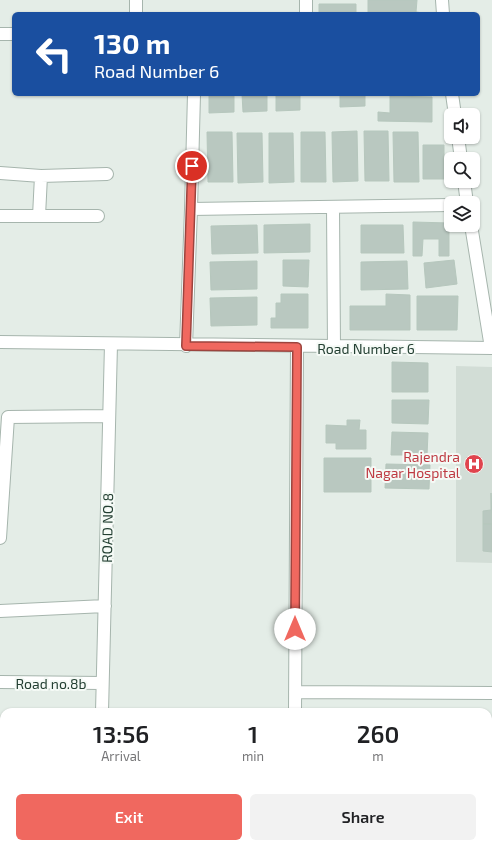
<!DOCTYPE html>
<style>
body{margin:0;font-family:"Exo 2",sans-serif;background:#f2f2f2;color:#202124;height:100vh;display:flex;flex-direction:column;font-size:15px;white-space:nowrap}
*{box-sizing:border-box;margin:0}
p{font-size:13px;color:#757577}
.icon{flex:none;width:22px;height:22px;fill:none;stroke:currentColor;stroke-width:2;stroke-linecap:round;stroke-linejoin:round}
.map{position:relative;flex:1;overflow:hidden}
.drawer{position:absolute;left:0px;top:708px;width:492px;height:140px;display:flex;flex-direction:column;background:#fff;border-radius:12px 12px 0 0;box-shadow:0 1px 3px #0004}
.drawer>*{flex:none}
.top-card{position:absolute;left:12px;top:12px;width:468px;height:84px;border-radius:6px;box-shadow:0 1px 3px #0004;background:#1a4fa0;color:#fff;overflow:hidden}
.controls{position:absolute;left:444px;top:108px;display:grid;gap:8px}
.controls a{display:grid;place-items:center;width:36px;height:36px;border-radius:6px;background:#fff;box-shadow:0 1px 3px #0004;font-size:20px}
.pin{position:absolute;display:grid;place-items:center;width:34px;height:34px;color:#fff;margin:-17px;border:2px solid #fff;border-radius:50%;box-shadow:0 1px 4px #0007}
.me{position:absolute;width:44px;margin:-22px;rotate:0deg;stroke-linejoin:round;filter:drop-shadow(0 0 3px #0008)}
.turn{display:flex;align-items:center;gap:14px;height:84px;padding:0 16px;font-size:18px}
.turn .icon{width:52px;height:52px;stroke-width:2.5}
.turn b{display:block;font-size:28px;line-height:34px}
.eta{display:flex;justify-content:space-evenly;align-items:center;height:68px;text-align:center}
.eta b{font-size:24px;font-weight:600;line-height:28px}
.primary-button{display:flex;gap:8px;margin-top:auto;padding:8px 16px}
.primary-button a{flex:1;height:46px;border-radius:6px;background:#f0685f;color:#fff;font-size:16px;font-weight:600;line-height:46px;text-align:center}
.primary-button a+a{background:#f2f2f2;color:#202124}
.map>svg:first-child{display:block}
.built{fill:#d2ddd6}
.building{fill:#b9c8c0;stroke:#b6c7bd}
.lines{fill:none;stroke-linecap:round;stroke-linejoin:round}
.minor-casing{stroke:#a6b5ad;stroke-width:14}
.minor{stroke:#fff;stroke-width:12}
.route-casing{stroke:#9c443e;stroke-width:10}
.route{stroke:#f0685f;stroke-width:7}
.labels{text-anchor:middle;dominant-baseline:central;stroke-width:4;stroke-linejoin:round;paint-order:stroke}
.street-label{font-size:14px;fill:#233f32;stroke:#f5faf6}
.health-label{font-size:14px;fill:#be3a42;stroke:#f5faf6;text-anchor:end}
</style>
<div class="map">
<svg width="492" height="848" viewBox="0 0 492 848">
<rect width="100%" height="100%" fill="#e4ede7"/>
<!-- built -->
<path class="built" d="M456,366L492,367V563L456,562Z"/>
<!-- building -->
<path class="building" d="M368,0H417L416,12L430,14H368Z
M319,4H356V14H319Z
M209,94H234V112L209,113Z
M242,94H267V111L243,112Z
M276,94H300V110L276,111Z
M340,94H365V106L340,107Z
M390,96L432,97V122L378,121V112L390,113Z
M357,131L358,181L333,182L332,132Z
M364,131H388L389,181H365Z
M207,132H232L233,182H208Z
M301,132H325L326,182H301Z
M393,132H418L419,182H394Z
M237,133H262L263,182L238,183Z
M269,133H293L294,182L269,183Z
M423,145H444V179H423Z
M413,222L449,223V256H439V239H423L422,256H413Z
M310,224V252L264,253V225Z
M257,225L258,253L212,254L211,226Z
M361,225H403L404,253H361Z
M283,260H309L308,287L283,286Z
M454,260L457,284L426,288L424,263Z
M257,261V289L211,290L210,262Z
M407,261L408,289L361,290V262Z
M281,294H308V328H271V318H276V303H281Z
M386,294L410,295V330H350V306H386Z
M417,296H458L457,330H417Z
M257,297V325L211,326L210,298Z
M392,362L428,363V392H392Z
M392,400H429L428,424L392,423Z
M347,420H360L359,430H366V449H336V443H326V425L347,426Z
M392,432L428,433L427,455H391Z
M324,458H371V492H324Z
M386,464L430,465L429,489L385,488Z
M491,493L492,524H483V511L491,510Z
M483,524H492V552L483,551Z"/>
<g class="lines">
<defs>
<path id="minor" d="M306,0V14
M442,0L443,14
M136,14V0
M0,34H14
M452,94L455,115
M458,137L461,159
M0,173L41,176L107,174
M464,181L467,203
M333,207L334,347
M191,209L194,94
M0,216H98
M39,216L41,176
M471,225L491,348
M0,342L492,348
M186,346L191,209L451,205
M0,538L8,417L109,416
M0,611L105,606
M0,682L102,683
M295,692L492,693
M102,712L111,344
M295,712L297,347
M0,832H4
M98,848V844
M294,848V844"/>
</defs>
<!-- minor casing -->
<use href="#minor" class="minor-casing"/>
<!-- minor -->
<use href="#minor" class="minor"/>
</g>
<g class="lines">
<defs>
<path id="route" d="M192,166L186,346L297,347L295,629"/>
</defs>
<!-- route casing -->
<use href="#route" class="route-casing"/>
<!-- route -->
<use href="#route" class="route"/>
</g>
<!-- icons -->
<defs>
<symbol id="hospital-disc" viewBox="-11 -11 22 22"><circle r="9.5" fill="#e0444e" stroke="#f5faf6"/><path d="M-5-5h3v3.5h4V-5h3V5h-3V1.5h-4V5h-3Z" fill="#fff"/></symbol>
</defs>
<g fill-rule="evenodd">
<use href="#hospital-disc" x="463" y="453" width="22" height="22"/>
</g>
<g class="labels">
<!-- street labels -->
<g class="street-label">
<text x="366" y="348">Road Number 6</text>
<text transform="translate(107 528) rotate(-89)">ROAD NO.8</text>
<text x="51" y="683">Road no.8b</text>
</g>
<!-- health labels -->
<g class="health-label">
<text x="460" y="456">Rajendra<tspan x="460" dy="16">Nagar Hospital</tspan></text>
</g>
</g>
</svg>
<div class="controls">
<a><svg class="icon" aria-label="sound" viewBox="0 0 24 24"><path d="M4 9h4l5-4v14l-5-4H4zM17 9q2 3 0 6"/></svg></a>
<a><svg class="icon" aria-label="search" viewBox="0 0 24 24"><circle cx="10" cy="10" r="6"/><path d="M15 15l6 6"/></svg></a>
<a><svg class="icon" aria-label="layers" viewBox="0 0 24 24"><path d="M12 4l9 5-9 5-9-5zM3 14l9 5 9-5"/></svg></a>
</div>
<div class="pin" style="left:192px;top:166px;background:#d93025"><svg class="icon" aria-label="arrive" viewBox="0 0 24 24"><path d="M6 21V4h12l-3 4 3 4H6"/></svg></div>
<svg class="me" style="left:295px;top:629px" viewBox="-20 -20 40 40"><circle r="19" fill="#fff"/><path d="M0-13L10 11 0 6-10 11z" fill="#f0685f"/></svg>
<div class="top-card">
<div class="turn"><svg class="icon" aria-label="left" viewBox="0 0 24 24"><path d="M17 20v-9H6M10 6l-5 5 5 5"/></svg><div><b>130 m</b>Road Number 6</div></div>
</div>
<section class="drawer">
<div class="eta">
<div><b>13:56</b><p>Arrival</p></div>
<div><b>1</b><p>min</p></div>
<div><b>260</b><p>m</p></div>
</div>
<div class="primary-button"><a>Exit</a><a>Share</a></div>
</section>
</div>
